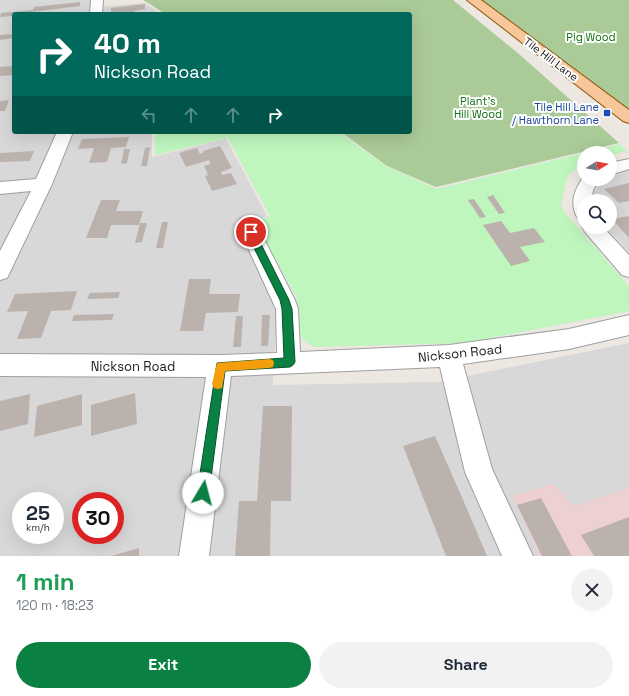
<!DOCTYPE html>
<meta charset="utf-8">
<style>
body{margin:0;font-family:"Space Grotesk",sans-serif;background:#f2f2f3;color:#1f2937;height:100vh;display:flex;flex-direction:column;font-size:15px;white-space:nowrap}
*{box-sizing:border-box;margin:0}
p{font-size:13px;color:#747a83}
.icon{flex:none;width:22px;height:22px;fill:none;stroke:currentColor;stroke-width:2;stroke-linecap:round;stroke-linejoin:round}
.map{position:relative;height:556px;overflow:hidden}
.panel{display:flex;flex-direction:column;background:#fff;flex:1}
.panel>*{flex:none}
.guide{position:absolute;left:12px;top:12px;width:400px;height:122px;border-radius:4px;box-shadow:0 4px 16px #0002;background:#00695c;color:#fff;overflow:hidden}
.needle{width:26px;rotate:79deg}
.tools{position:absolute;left:577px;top:146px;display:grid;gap:8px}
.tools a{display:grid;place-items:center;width:40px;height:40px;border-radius:50%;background:#fff;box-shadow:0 4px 16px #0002;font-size:20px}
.speed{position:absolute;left:12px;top:492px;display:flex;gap:8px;font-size:20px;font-weight:700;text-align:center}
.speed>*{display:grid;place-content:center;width:52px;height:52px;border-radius:50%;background:#fff;box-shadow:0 4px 16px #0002;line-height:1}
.speed small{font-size:10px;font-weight:400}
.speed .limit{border:6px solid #d22;background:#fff;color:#111}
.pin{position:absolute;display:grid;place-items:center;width:34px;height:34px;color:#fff;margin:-17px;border:2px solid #fff;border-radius:50%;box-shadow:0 1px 4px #0007}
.me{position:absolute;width:44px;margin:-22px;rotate:8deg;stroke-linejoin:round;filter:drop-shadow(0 0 3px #0008)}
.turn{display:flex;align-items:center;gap:14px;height:84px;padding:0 16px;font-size:18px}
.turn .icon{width:52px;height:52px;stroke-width:2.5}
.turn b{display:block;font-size:28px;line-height:34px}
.lanes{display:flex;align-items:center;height:38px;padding:0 16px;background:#0003;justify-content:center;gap:20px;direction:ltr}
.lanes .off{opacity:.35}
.round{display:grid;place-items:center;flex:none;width:42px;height:42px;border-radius:21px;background:#f2f2f3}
.overview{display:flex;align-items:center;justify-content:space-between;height:68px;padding:0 16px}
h1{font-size:24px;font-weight:800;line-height:30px;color:#1e9e55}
.button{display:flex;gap:8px;margin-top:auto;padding:8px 16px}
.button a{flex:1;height:46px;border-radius:24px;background:#0b8043;color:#fff;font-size:16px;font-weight:800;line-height:46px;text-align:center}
.button a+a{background:#f2f2f3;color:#1f2937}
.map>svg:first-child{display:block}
.residential{fill:#d9d8d8;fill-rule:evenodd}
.commercial{fill:#edd0d1}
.forest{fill:#aaca97}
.park{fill:#bef6be}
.building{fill:#bcb2ad}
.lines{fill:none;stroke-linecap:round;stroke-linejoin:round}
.minor-casing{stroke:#9f9f9f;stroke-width:2}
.major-casing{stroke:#8b5407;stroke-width:2}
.minor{fill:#fff;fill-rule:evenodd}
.major{fill:#f7c79b;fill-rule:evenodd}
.route{fill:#0b8043;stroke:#07532c}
.slow{fill:#f59e0b}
.transit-dot{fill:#1a4fb4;stroke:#fff;stroke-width:1.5}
.labels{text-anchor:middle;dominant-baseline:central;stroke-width:4;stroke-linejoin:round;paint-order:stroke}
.far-park-label{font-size:11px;fill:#107210;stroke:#fff}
.far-street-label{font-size:11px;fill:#1b1b1b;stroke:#fff}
.far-transit-label{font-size:11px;fill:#164399;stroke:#fff;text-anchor:end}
.street-label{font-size:13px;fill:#1b1b1b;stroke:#fff}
</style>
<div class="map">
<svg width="629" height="556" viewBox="0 0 629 556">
<rect width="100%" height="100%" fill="#ece7e1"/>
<!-- residential -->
<path class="residential" d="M0,0H90V8L145,3L161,14H14V132H152V157L226,139L267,216L240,228L277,304L273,385L438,382L629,343V556H0ZM21,501H55V535H21ZM81,501H115V535H81Z
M629,169V252L606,227H610V201H591L590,195L604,181L610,179V177L622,170Z"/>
<!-- commercial -->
<path class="commercial" d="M553,484L574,506L629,488V556H540L512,496Z"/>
<!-- forest -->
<path class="forest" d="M143,0H453L519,54L619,143L436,187L387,166L341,132H410V14H166Z
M481,0H629V111Z"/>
<!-- park -->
<path class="park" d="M155,132H338L387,167L437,189L620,144L627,151L610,155V153H584V163L568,175L561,204L565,213L629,286V311L466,343L313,347L306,342L297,332L299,311L296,296L255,222L270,216L228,138L155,155Z"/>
<!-- building -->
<path class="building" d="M80,2V6L14,14V16L0,17L1,13L33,10L34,7Z
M145,4V9L134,11L135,14H122V12L111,13V8Z
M14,34V38L0,40V35Z
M14,66V75L0,76V67Z
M9,100L5,111H0V101Z
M129,137L126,147L111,148L107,162L89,163L94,148L78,149L82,139Z
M220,146L232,168L221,172L222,175L231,173L237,184L212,191L205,176L208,175L204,166L210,164L209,160L186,167L179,153L197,148L200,154L204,152L203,151Z
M150,147L147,166H141L145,148Z
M124,149H130L127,163L121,164Z
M34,151L30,161L0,162V153Z
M629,183V201L619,203L604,189Z
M493,195L505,213L499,214L487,197Z
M474,199L486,217L480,218L468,200Z
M101,200H120L116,211H143L139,225H111L107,238H86Z
M629,216V238L612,219Z
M501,221L510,233L534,228L545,242L520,247L530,261L511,266L483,225Z
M162,222H168L163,248H156Z
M140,223H147L142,242L135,243Z
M189,279H211L209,294H240L238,312L206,313L203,331H180Z
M77,291L71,310L51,311L41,338L17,339L28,311L7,312L15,294Z
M120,292L118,298L87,299L90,293Z
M114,314L112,320L72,321L74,315Z
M262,315H270L268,346H261Z
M236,316H243L241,347H233Z
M135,393L137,424L91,436V405Z
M30,394L28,424L0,431V401Z
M82,394V425L34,437L37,406Z
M263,406H292L291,501H271L270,556H235L239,501H257Z
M435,436L464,502L487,556H446L403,446Z
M541,498L572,556H542L517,505Z
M629,517V556H594L581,535Z
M139,548V556H111Z"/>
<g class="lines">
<defs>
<path id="minor" d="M91,0H103L102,14H90Z
M57,132H73L52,184L10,272L7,278L0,280V251L31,191L0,194V182L36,179Z
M629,159V169L610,175V163Z
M584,176V179H600L593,190L591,201H584V219L577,217C569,202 575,189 584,176Z
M247,217L254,219L295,300L298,309L300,352L449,345L569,329L629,315V335L569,349L463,364L492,469L533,556H502L465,472L440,367L231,376L209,556H179L206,377L0,376V354L220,355L277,353L276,309L237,224L240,219Z
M584,224V227H603L629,255V277L622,275L585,232L582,227Z"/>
<path id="major" d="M467,0H481L629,110V123L623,121Z"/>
</defs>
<!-- minor casing -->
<use href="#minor" class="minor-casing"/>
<!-- major casing -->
<use href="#major" class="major-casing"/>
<!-- minor -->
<use href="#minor" class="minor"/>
<!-- major -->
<use href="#major" class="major"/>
</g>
<!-- route -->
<path class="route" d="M251,229L255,232L289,300L292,309L295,362L293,365L290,367L225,371L209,493L207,497L203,499L198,497L197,493L217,363L284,358L282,309L280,300L246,232Z"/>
<!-- slow -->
<path class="slow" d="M269,359L273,360L274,363L273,367L269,368L225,371L222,388L218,389L214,388L212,384L217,363Z"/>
<!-- markers -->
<rect class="transit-dot" x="603" y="109" width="8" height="8" rx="2"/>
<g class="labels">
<!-- far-park labels -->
<g class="far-park-label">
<text x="591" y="37">Pig Wood</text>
<text x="478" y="101">Plant's<tspan x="478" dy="13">Hill Wood</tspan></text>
</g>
<!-- far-street labels -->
<g class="far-street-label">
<text transform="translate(551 59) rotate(37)">Tile Hill Lane</text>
</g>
<!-- far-transit labels -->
<g class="far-transit-label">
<text x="599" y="107">Tile Hill Lane<tspan x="599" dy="13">/ Hawthorn Lane</tspan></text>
</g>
<!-- street labels -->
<g class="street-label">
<text transform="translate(460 353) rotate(-6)">Nickson Road</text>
<text x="133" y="366">Nickson Road</text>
</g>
</g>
</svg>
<div class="tools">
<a><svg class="needle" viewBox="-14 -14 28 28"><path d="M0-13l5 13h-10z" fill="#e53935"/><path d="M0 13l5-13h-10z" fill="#747a83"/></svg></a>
<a><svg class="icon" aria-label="search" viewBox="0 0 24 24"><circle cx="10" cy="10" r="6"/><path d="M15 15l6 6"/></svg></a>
</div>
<div class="speed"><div>25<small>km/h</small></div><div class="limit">30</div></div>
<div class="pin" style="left:251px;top:232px;background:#d93025"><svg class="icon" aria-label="arrive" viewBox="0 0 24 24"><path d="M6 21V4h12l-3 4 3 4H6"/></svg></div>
<svg class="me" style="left:203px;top:493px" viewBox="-20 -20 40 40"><circle r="19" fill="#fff"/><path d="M0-13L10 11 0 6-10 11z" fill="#0b8043"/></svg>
<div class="guide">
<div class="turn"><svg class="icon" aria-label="right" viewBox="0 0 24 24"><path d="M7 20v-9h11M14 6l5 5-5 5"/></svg><div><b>40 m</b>Nickson Road</div></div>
<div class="lanes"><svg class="icon off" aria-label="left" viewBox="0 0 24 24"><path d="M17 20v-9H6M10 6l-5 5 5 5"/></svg><svg class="icon off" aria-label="ahead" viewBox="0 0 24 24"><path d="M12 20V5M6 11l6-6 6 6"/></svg><svg class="icon off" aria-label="ahead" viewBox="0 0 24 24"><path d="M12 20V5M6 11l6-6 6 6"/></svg><svg class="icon" aria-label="right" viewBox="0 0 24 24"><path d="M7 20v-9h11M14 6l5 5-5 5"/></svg></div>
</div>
</div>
<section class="panel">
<div class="overview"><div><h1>1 min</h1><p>120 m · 18:23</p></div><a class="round"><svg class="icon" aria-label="close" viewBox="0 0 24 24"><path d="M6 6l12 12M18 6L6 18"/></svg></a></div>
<div class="button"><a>Exit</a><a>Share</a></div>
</section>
